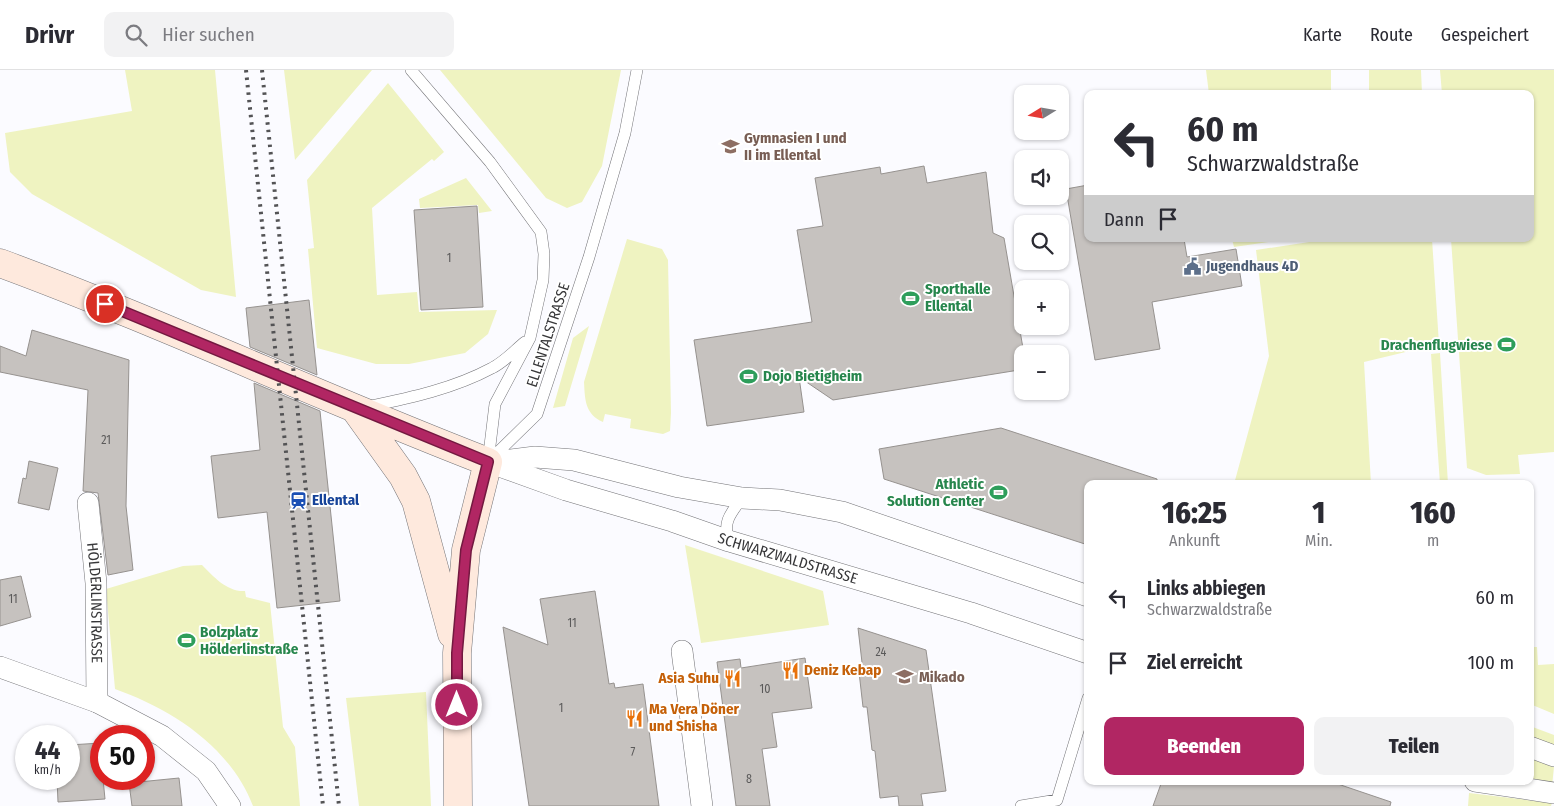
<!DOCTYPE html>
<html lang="de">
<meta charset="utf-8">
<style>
body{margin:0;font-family:"Fira Sans Condensed",sans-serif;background:#f2f2f3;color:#2b2b33;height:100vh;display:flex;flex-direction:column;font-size:19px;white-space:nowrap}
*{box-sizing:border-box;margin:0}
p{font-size:16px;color:#7c7c81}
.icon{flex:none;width:28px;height:28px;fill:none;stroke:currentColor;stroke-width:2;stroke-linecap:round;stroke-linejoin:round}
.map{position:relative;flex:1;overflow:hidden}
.details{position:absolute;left:1084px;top:410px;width:450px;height:305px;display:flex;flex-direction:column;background:#fff;border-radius:10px;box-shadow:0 1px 4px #0004}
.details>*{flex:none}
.hud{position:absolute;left:1084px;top:20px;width:450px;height:152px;border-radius:10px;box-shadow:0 1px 4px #0004;background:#fff;color:#2b2b33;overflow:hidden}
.needle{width:32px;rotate:259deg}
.tools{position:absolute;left:1014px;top:15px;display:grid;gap:10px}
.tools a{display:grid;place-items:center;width:55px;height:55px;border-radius:10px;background:#fff;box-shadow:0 1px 4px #0004;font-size:25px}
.speed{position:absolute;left:15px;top:655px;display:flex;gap:10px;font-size:25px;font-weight:700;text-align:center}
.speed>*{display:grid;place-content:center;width:65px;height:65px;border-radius:50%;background:#fff;box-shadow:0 1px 4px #0004;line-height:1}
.speed small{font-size:12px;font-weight:400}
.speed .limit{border:8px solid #d22;background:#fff;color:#111}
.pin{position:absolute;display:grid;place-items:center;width:42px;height:42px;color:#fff;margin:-21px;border:2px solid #fff;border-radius:50%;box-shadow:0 1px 5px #0007}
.me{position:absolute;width:55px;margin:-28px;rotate:0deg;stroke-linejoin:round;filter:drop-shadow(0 0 4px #0008)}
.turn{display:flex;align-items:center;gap:18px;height:105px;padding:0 20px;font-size:22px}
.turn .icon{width:65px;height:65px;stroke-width:2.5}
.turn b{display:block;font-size:35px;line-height:42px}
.then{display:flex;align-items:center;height:48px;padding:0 20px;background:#0003;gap:10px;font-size:19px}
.eta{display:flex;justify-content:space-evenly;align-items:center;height:85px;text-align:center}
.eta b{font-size:30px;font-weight:800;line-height:35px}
.cta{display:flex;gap:10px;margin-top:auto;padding:10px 20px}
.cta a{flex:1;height:58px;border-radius:10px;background:#b12663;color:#fff;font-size:20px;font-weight:800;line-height:58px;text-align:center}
.cta a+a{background:#f2f2f3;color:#2b2b33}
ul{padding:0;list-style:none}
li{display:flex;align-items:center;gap:15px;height:65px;padding:0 20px}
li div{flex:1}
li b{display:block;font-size:19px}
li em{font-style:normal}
header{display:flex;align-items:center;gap:30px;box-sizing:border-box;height:70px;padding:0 25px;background:#fff;border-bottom:1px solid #e1e1e2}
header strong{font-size:24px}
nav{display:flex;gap:28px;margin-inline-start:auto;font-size:18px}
.search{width:350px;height:45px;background:#f2f2f3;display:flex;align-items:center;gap:12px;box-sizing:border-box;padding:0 18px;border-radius:10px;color:#7c7c81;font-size:19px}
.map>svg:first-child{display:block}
.green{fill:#eff3c1}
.building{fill:#c6c2bf;stroke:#96928f}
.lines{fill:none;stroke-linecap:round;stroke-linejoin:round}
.lane-casing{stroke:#737377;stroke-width:12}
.street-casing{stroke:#737377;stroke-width:22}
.secondary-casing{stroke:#737377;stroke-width:29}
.lane{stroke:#fff;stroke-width:11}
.street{stroke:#fff;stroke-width:21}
.secondary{stroke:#fee9dd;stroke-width:28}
.rail{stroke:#535355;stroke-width:4;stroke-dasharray:2.5 5;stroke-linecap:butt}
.route-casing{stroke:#731940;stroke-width:12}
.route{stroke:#b12663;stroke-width:9}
.labels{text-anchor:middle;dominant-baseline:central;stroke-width:4;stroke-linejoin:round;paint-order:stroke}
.number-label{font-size:12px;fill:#5b5a5a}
.education-label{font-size:15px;font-weight:bold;fill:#785e54;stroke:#fff;text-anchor:start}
.service-label{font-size:15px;font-weight:bold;fill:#4e5e75;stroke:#fff;text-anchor:start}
.leisure-label{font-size:15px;font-weight:bold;fill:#27864d;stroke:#fff;text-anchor:start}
.street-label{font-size:15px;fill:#373739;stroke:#fff}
.transit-label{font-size:15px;font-weight:bold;fill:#164399;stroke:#fff;text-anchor:start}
.food-label{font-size:15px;font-weight:bold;fill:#c56008;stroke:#fff;text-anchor:start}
</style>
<header>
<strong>Drivr</strong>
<div class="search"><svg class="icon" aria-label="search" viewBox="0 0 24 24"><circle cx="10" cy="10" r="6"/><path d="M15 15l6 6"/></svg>Hier suchen</div>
<nav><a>Karte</a><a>Route</a><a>Gespeichert</a></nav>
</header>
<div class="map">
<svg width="1554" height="736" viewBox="0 0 1554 736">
<rect width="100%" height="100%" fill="#fbfbff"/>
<!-- green -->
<path class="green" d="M125,0H215L236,227L201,220L32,124L10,102L5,63L132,41Z
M284,0H372L295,90Z
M440,0H621L602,96L582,132L567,138L546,128Z
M1206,0H1331V24H1209Z
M1369,0H1421L1422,24H1369Z
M1440,0H1554V382L1518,385L1520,404L1486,405L1467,398L1451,169H1530V24H1442Z
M388,13L444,82L434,91L432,89L372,138L377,225L417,222L419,242L497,240L488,264L465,283L409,294H376L317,278L308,179L314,178L307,110Z
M466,108L492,141L479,143L478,135L420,138L419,129Z
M627,169L662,179L668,190L671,343L670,361L663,364L630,358L631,349L605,344L603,352C585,344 585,330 584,312Z
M1232,169H1290L1234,177Z
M1329,169H1432L1439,274L1364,292L1371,414H1234L1269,286L1256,180Z
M589,256L565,336L553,338L573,268Z
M1440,283L1448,414H1440L1431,284Z
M685,475L823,521L829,555L701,573Z
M202,495C214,507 227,522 245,521L246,527L270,533L283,657L295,677L300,736H253C230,676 171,639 115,619L106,519L183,496Z
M1530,577H1537L1538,595L1554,594V644L1530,634Z
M426,622L431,736H359L346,628Z
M1530,656L1554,665V678L1530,668Z
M1530,688L1554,697L1552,716L1530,711Z
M1469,723L1552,733L1551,736H1468Z"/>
<!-- building -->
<path class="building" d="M924,96L927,113L986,102L993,163L1004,168L1024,284L1019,300L833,330L799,307L804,342L707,356L694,270L812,252L797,160L823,156L815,108L880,97L881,104Z
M1088,115V169H1184L1187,187L1236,179L1242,216L1152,232L1160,279L1095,290L1066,119Z
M477,136L483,237L421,240L414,140Z
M309,230L317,305L250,277L246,238Z
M32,260L129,290L126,436L133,500L108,505L98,423L83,421L88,320L0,302V276L26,286Z
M254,313L320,341L340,531L277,538L267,442L218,448L211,386L260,380Z
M1001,358L1157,409V414H1088V475L884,409L879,379Z
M29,391L58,398L49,440L18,433L23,408L26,409Z
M21,506L31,547L0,556V510Z
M595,521L609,614L614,613L615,618L643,614L659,736H529L503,557L548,575L540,529Z
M858,558L926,580L946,721L921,724L923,736H899L898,726L880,728L875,681L872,680L867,637H863L859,602L863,601Z
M805,588L812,638L772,643L777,677L762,679L770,736H736L717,592L740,589L741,598Z
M101,673V709H103L105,729L58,732L57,709H69V675Z
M179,708L182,736H132L129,713Z
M1162,711H1329L1391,732L1390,736H1153Z"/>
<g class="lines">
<defs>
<path id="lane" d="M411,0L490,92L541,162L544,184L543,210L530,268L495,334L488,392
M366,337C409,328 453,319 492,298C504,292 514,281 525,272
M489,391L537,344L589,187L625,63L637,0
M729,471C722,452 731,443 742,428
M1021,736L1057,730L1088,628"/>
<g id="street">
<path id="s1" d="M488,392L566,420L672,451L729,471L971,543L1088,583"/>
<path d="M493,392L535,387L574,390L679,417L742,428L780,430L842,442L1088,526"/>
<path id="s2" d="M88,433L96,513L97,632"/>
<path d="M682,581L702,736"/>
<path d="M0,597L97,632L162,666L206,701L230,736"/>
<path d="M1530,677L1554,686"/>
<path d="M1475,711L1554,723"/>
</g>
<path id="secondary" d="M0,193C165,254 324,329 488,392L466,480L457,583L458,736
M355,339L403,406L416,431L452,564"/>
</defs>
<!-- lane casing -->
<use href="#lane" class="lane-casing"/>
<!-- street casing -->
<use href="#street" class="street-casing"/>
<!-- secondary casing -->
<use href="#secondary" class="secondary-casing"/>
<!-- lane -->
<use href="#lane" class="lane"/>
<!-- street -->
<use href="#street" class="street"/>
<!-- secondary -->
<use href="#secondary" class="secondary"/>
<!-- rail -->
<path class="rail" d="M246,0L323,736
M262,0L339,736"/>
</g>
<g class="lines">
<defs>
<path id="route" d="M105,234L488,392L466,480L457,583V635"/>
</defs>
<!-- route casing -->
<use href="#route" class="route-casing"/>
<!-- route -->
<use href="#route" class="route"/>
</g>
<!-- icons -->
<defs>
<symbol id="school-bare" viewBox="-9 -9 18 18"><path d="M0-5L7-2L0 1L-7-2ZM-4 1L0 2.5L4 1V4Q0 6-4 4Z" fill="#8d6e63" stroke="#fff" stroke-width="2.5" paint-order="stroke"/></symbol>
<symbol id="civic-bare" viewBox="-9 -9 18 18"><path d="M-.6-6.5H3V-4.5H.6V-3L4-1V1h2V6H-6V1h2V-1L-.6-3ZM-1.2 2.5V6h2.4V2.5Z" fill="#5c6f8a" stroke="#fff" stroke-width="2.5" paint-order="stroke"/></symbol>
<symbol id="stadium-bare" viewBox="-9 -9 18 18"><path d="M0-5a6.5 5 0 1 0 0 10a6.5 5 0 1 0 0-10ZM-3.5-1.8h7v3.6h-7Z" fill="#2e9e5b" stroke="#fff" stroke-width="2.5" paint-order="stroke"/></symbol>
<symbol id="station-bare" viewBox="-9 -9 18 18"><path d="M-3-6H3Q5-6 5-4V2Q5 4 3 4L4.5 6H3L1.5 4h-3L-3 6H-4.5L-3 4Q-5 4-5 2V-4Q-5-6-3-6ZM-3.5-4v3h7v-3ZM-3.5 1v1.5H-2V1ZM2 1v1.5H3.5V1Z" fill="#1a4fb4" stroke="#fff" stroke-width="2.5" paint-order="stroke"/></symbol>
<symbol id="restaurant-bare" viewBox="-9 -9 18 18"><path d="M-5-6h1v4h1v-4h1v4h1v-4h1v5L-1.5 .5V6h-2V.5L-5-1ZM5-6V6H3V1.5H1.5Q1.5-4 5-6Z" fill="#e8710a" stroke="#fff" stroke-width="2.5" paint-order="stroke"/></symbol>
</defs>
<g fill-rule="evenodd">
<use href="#school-bare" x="718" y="64" width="25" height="25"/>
<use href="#civic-bare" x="1180" y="184" width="25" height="25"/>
<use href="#stadium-bare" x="898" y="216" width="25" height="25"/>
<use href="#stadium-bare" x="1494" y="262" width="25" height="25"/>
<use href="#stadium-bare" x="736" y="294" width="25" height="25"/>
<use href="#stadium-bare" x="986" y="410" width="25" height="25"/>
<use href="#station-bare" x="286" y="418" width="25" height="25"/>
<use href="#stadium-bare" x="174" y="558" width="25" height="25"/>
<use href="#restaurant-bare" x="778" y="588" width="25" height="25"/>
<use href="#school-bare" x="892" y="594" width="25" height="25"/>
<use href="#restaurant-bare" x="720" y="596" width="25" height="25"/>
<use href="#restaurant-bare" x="622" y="636" width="25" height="25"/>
</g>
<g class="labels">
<!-- number labels -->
<g class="number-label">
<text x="449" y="188">1</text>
<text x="106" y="370">21</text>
<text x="13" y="529">11</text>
<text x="572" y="553">11</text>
<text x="881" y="582">24</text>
<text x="765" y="619">10</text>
<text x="561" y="638">1</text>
<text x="633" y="682">7</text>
<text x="749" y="709">8</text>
</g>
<!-- education labels -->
<g class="education-label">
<text x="744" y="68">Gymnasien I und<tspan x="744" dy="17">II im Ellental</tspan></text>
<text x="919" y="607">Mikado</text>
</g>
<!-- service labels -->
<g class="service-label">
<text x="1206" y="196">Jugendhaus 4D</text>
</g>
<!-- leisure labels -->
<g class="leisure-label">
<text x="925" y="219">Sporthalle<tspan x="925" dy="17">Ellental</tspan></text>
<text x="1492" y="275" text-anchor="end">Drachenflugwiese</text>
<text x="763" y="306">Dojo Bietigheim</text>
<text x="984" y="414" text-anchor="end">Athletic<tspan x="984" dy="17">Solution Center</tspan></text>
<text x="200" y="562">Bolzplatz<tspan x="200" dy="17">Hölderlinstraße</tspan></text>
</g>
<!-- street labels -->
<g class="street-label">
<text transform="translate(548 265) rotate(-72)">ELLENTALSTRASSE</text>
<text stroke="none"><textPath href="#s1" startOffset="315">SCHWARZWALDSTRASSE</textPath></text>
<text stroke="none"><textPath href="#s2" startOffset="100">HÖLDERLINSTRASSE</textPath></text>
</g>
<!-- transit labels -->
<g class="transit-label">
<text x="312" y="430">Ellental</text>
</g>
<!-- food labels -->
<g class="food-label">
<text x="804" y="600">Deniz Kebap</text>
<text x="719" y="608" text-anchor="end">Asia Suhu</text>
<text x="649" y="639">Ma Vera Döner<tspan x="649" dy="17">und Shisha</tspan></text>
</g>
</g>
</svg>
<div class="tools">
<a><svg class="needle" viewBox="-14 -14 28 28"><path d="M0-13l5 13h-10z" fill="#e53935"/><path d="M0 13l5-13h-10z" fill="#7c7c81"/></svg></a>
<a><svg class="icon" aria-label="sound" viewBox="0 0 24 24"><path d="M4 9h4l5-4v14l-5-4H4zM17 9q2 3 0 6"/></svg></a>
<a><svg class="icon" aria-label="search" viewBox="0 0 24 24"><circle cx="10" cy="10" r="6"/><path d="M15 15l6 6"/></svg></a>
<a>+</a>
<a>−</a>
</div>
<div class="speed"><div>44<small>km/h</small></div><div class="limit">50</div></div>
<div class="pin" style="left:105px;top:234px;background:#d93025"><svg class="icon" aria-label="arrive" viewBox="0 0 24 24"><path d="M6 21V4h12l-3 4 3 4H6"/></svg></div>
<svg class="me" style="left:457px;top:635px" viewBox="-20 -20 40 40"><circle r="17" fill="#b12663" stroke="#fff" stroke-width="3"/><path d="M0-11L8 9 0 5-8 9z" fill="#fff"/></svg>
<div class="hud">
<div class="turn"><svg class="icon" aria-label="left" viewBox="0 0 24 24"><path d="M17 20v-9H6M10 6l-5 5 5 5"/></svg><div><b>60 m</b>Schwarzwaldstraße</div></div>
<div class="then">Dann<svg class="icon" aria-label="arrive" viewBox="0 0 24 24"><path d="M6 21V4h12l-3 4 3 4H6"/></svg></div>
</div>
<section class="details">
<div class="eta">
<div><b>16:25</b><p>Ankunft</p></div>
<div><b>1</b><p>Min.</p></div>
<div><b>160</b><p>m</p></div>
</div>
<ul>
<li><svg class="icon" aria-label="left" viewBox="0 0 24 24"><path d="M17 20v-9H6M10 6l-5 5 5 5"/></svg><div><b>Links abbiegen</b><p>Schwarzwaldstraße</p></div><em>60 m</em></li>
<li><svg class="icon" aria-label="arrive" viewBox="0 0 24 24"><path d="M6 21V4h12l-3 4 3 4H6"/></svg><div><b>Ziel erreicht</b></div><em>100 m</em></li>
</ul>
<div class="cta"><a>Beenden</a><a>Teilen</a></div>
</section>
</div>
